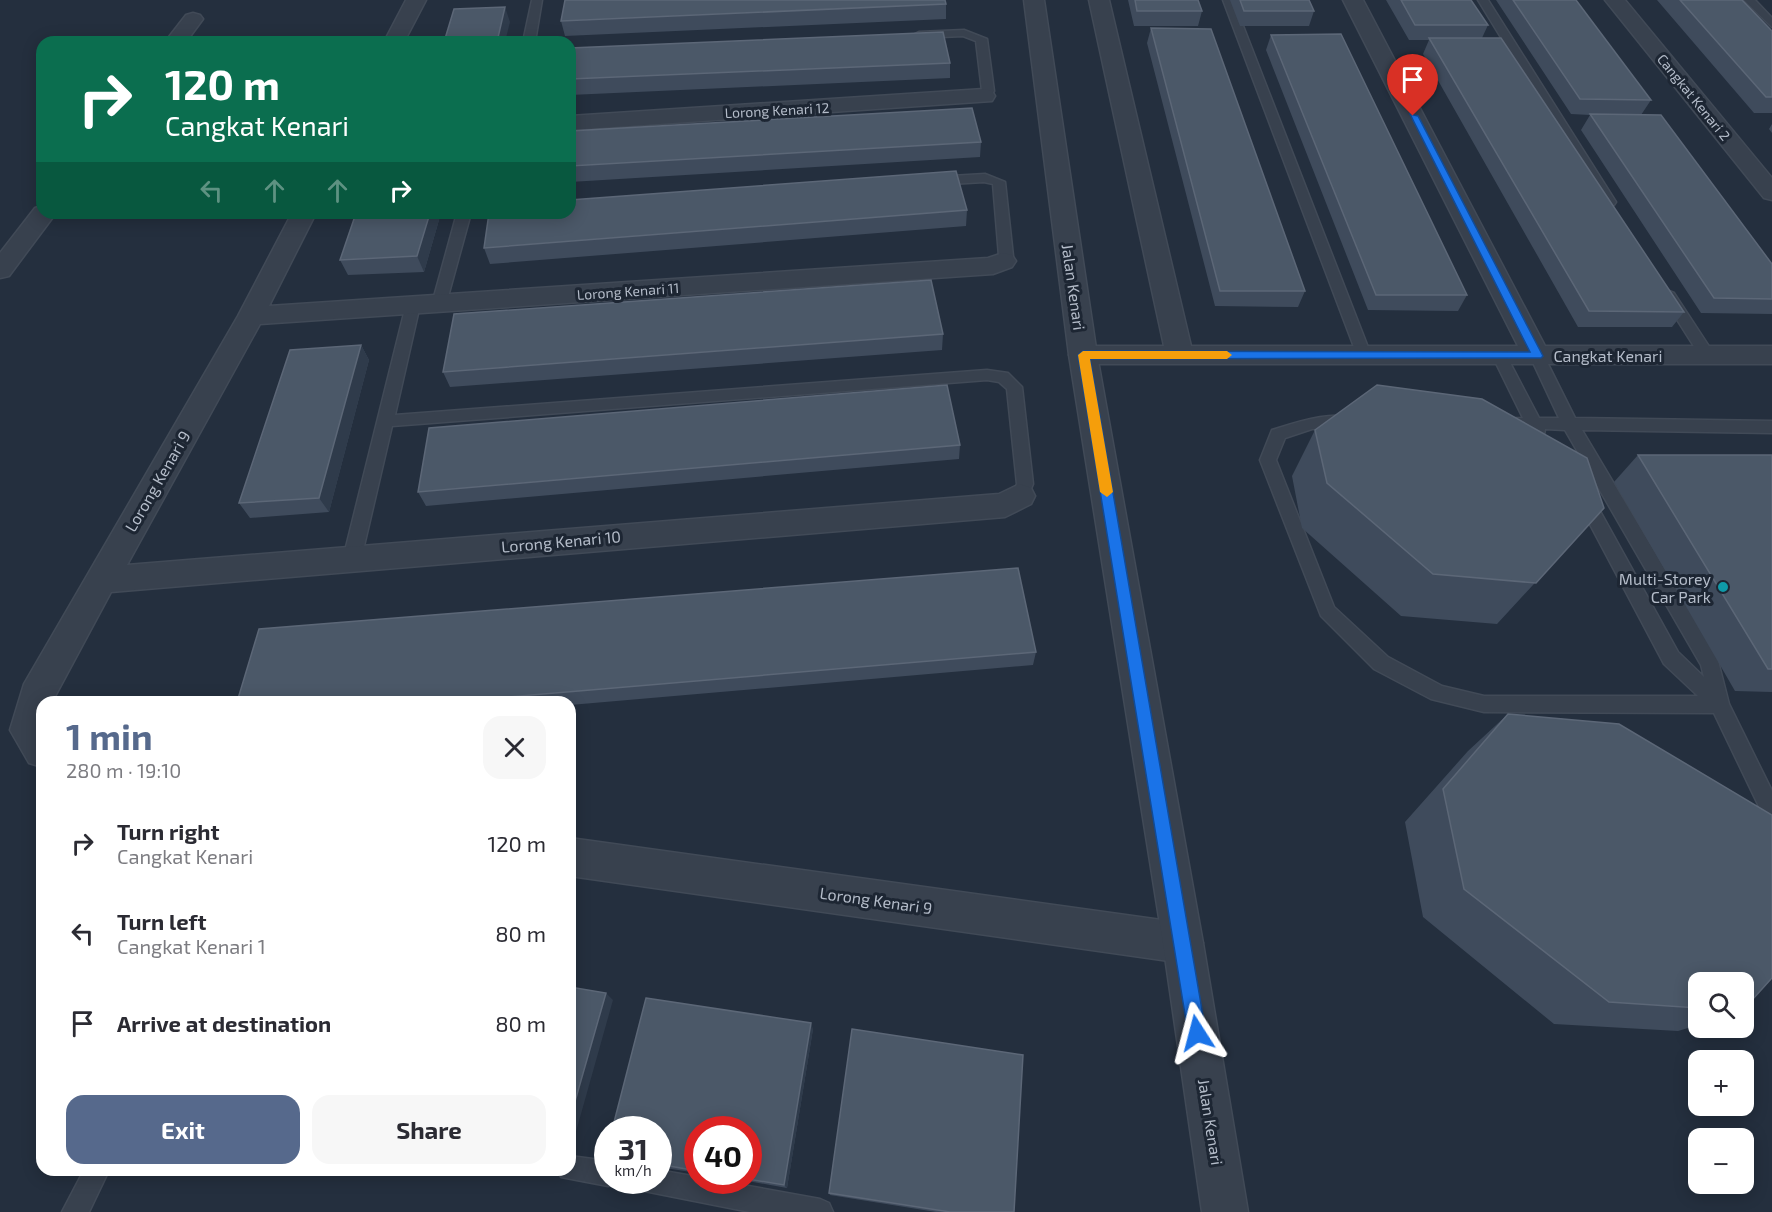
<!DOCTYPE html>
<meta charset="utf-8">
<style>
body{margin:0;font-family:"Exo 2",sans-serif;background:#f7f7f7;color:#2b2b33;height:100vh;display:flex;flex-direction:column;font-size:22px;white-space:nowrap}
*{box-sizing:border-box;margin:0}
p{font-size:20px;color:#7c7c81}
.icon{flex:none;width:33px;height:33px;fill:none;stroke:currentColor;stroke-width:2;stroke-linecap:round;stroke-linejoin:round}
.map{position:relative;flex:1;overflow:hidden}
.side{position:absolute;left:36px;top:696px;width:540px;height:480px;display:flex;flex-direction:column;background:#fff;border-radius:18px;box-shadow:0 3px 15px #0003}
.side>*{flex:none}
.banner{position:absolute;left:36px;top:36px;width:540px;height:183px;border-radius:18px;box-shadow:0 3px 15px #0003;background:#0b6e4f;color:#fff;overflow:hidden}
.tools{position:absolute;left:1688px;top:972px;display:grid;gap:12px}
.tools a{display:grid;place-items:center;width:66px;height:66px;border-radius:12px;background:#fff;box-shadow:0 3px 15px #0003;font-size:30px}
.speed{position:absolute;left:594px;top:1116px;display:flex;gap:12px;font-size:30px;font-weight:700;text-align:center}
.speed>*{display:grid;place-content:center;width:78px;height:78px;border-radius:50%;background:#fff;box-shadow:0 3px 15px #0003;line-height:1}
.speed small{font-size:15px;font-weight:400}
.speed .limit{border:9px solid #d22;background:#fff;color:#111}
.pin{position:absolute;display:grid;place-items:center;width:51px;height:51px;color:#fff;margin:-62px -26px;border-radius:50% 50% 50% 0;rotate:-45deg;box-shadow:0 0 6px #0007}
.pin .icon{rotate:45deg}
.me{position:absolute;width:66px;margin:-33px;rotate:351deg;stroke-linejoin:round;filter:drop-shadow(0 0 4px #0008)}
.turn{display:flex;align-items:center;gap:21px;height:126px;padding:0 30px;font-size:27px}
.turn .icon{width:78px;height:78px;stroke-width:2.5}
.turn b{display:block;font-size:42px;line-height:51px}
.lanes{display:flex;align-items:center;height:57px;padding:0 30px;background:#0003;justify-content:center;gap:30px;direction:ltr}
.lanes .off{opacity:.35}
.round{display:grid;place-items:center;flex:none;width:63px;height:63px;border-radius:18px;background:#f7f7f7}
.overview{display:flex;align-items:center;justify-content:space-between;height:102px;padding:0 30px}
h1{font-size:36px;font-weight:700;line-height:45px;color:#56698c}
.cta{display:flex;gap:12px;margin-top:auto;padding:12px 30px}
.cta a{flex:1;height:69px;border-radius:18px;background:#56698c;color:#fff;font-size:24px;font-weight:700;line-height:69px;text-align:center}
.cta a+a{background:#f7f7f7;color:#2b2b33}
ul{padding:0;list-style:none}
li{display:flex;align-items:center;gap:18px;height:90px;padding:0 30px}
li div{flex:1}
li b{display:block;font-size:22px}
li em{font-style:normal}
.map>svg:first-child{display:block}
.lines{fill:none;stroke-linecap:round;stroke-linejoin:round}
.service-casing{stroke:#414a57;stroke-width:3}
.minor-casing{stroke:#414a57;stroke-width:3}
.tertiary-casing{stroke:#414a57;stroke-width:3}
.service{fill:#38414e;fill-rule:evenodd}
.minor{fill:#38414e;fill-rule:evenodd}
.tertiary{fill:#38414e;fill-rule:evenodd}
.wall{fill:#3f4b5c}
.shaded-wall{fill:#2f3b4b}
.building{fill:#4b5868;stroke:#5c6777;stroke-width:1.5}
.route{fill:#1a73e8;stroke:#114b97;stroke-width:1.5}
.slow{fill:#f59e0b}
.culture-dot{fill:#0f9aa8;stroke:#1d2633;stroke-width:2}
.labels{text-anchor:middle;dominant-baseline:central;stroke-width:6;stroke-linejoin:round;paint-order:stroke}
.far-street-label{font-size:14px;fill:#b4bcc9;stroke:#1d2633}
.street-label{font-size:16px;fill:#b4bcc9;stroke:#1d2633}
.poi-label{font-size:16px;fill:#b4bcc9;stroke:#1d2633;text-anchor:end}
</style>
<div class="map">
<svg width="1772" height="1212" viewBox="0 0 1772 1212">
<rect width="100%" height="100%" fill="#242f3e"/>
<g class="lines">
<defs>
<path id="service" d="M532,0H542L535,42H523Z
M1223,0H1233L1371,355L1369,359H1359L1357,355Z
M1478,0H1488L1616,202L1614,205H1604L1602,202Z
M1744,0H1755L1772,18V27Z
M964,30L987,39L994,91L988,99L978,96L982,91L976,41L963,36L919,38L913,35L919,32Z
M985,174L1005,182L1013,256L1008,264L1003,265L996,261L999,256L993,184L984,182L934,185L928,181L934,177Z
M457,213H471L446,304L439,309L432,304Z
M1669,291L1674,293L1712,351L1714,355L1712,359H1702L1662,296Z
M413,300L420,305L395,415L987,370L1008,373L1022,387L1033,484L1026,501H1014L1012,496L1017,484L1007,389L999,382L987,380L392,426L361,559L358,564H346L343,559L406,305Z
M1499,350L1506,355L1539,418H1559L1530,356L1537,351L1544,356L1575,418L1772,421V433L1582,430L1717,657L1729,704L1772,791V822L1765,819L1714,713L1484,712L1431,699L1374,669L1321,616L1260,460L1272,430C1288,425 1345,405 1356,423L1354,427L1312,429L1285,438L1276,460L1334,607L1388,657L1442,686L1484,696H1698L1664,664L1576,498L1578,493H1590L1678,652L1704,677L1701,665L1565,430L1545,429L1544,435H1532L1529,429L1496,427L1494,423L1496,419L1523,418L1492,355Z
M570,1156L608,1161V1180H618L617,1183L608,1186L561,1177L558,1170H570Z
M84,1170H109L89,1212H62Z
M658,1170L698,1177V1180H715L820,1199L829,1203L833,1212H750L634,1189L631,1180H658Z"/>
<path id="minor" d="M406,0H426L404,42H384Z
M1089,0H1109L1191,346H1518L1343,0H1363L1545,346H1772V364H1083L1073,362L1069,355L1073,348L1083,346H1164Z
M1605,0H1625L1772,178V200L1764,198Z
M193,13L200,15L203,19L186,42H165L186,15Z
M984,89L992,91L995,96L992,101L570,130V116Z
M42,206V213H56L9,276L0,278V253L35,208Z
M292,213H316L269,306L988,258L1003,253L1012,255L1016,261L1012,267L993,274L260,324L127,565L999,494L1020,484L1031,488L1035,496L1031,504L1005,517L111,592L52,702H42V767L29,763L10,730L24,684L238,316Z
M570,838L1183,923L1197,929L1203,943L1197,957L1183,963L570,876Z"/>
<path id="tertiary" d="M1024,0H1044L1097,355L1203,943L1248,1212H1202L1163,943L1069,355Z"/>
</defs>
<!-- service casing -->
<use href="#service" class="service-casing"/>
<!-- minor casing -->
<use href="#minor" class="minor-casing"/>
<!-- tertiary casing -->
<use href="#tertiary" class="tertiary-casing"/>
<!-- service -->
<use href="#service" class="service"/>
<!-- minor -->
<use href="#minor" class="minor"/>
<!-- tertiary -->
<use href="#tertiary" class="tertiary"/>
</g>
<!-- wall -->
<path class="wall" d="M1128,0H1198L1202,11L1198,26H1134Z
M1230,0H1309L1314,11L1309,26H1240Z
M1386,0H1471L1488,25L1482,38L1684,312L1672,327H1578L1423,54L1429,40H1409Z
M1496,0H1576L1651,100L1641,115L1772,264V314L1701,313L1581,130L1590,115L1571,114Z
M1657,0H1742L1772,31V113H1754Z
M946,4V19L565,36L561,21Z
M1151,28L1305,291L1298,307L1215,306L1147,43Z
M1271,35L1467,295L1458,311L1368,310L1266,50Z
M570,48L950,63V78L570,95Z
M1772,124V133L1769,129Z
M570,131L981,142L980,157L570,182Z
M967,210L966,226L490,264L484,248Z
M441,213L424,272L348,275L340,260Z
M943,334L942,350L450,387L443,372Z
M361,345L369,360L329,512L250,518L239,503Z
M1315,430L1604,508L1497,624L1401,616L1302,528L1292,476Z
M960,445L959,459L426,506L418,492Z
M1638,455H1772V692L1735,691L1614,482Z
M1036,652L1033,665L570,705V702H237Z
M1508,714L1698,982V1025L1678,1031L1554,1024L1423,917L1405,822L1468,751Z
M813,1029L787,1188L742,1180H748V1130H698V1173L658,1167V1130Z
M829,1193L1014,1212H936L830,1195Z"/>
<!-- shaded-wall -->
<path class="shaded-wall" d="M505,7L510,22L505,42H497Z
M430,213H441L424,272L417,256Z
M361,345L369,360L329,512L319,498Z
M606,993L613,1000L570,1153V1119Z
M811,1023L813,1029L787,1188L784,1185Z"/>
<!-- building -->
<path class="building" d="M565,0H945L946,4L561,21Z
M1135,0H1198L1202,11H1137Z
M1240,0H1309L1314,11H1244Z
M1401,0H1471L1488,25H1415Z
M1513,0H1576L1651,100L1580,99Z
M1680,0H1742L1772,31V97H1766Z
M505,7L497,42H444L454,9Z
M1151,28L1211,29L1305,291H1220Z
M943,32L950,63L570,79V48Z
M1341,34L1467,295H1376L1271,35Z
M1429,38H1501L1684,312L1589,311Z
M972,108L981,142L570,166V131Z
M1590,114L1661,115L1772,264V299L1714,298Z
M956,171L967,210L484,248L489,213H570V200Z
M356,213H430L417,256L340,260Z
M931,280L943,334L443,372L454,314Z
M361,345L319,498L239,503L290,350Z
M947,385L960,445L418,492L429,428Z
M1377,385L1482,399L1587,458L1604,508L1536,583L1433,574L1327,483L1315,430Z
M1638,455H1772V669H1768Z
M1018,568L1036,652L448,702H237L259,629Z
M1508,714L1619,724L1772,815V978L1743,1010V982H1698V1008L1609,1002L1464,889L1443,789Z
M570,987L606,993L570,1119Z
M646,998L811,1023L784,1185L748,1179V1130H698V1171L658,1164V1130H612Z
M852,1029L1023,1055L1014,1212H950L829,1193Z
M608,1146V1156L605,1155Z"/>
<!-- route -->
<path class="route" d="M1410,114L1418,116L1543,356L1541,358L1090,359L1206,1033L1203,1039L1197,1042L1191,1039L1188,1033L1078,355L1083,351L1530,352Z"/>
<!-- slow -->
<path class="slow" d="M1083,351H1227L1232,355L1227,359H1090L1113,492L1107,497L1100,492L1078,355Z"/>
<!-- markers -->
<circle class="culture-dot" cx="1723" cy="587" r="6"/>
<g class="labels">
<!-- far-street labels -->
<g class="far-street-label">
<text transform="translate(1694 97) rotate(51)">Cangkat Kenari 2</text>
<text transform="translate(777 110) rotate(-3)">Lorong Kenari 12</text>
<text transform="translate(628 291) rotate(-4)">Lorong Kenari 11</text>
</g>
<!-- street labels -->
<g class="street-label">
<text transform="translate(1074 287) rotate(82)">Jalan Kenari</text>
<text x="1608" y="355">Cangkat Kenari</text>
<text transform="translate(157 481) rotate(-60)">Lorong Kenari 9</text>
<text transform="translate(561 541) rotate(-5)">Lorong Kenari 10</text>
<text transform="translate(876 900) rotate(8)">Lorong Kenari 9</text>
<text transform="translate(1211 1122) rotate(81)">Jalan Kenari</text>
</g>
<!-- poi labels -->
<g class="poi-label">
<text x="1711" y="578">Multi-Storey<tspan x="1711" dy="18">Car Park</tspan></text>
</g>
</g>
</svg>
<div class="tools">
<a><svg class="icon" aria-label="search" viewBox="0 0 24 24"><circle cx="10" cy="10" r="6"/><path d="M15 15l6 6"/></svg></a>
<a>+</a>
<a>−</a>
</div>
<div class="speed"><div>31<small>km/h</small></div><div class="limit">40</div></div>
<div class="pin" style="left:1413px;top:116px;background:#d93025"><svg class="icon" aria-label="arrive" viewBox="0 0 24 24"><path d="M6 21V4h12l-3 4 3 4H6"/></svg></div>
<svg class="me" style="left:1197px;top:1033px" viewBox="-20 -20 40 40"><path d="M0-17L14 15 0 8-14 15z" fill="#1a73e8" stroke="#fff" stroke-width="4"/></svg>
<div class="banner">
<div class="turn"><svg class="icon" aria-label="right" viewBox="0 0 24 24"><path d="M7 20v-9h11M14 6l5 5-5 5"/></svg><div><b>120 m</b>Cangkat Kenari</div></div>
<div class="lanes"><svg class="icon off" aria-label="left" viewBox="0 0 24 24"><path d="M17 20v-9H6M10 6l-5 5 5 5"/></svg><svg class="icon off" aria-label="ahead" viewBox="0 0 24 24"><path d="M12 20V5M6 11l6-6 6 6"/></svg><svg class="icon off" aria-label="ahead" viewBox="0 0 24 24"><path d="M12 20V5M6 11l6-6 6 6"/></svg><svg class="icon" aria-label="right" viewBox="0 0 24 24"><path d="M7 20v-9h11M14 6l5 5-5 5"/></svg></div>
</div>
<section class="side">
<div class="overview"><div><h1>1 min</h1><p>280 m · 19:10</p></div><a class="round"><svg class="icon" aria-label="close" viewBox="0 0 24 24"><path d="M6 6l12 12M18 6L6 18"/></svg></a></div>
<ul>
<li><svg class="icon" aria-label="right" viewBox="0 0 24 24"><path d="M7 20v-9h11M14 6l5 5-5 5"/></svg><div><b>Turn right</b><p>Cangkat Kenari</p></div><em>120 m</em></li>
<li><svg class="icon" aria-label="left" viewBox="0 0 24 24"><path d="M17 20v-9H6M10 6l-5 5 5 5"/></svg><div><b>Turn left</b><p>Cangkat Kenari 1</p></div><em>80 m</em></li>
<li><svg class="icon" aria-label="arrive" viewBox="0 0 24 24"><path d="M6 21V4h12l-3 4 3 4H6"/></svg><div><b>Arrive at destination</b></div><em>80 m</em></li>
</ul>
<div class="cta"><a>Exit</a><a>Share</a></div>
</section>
</div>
